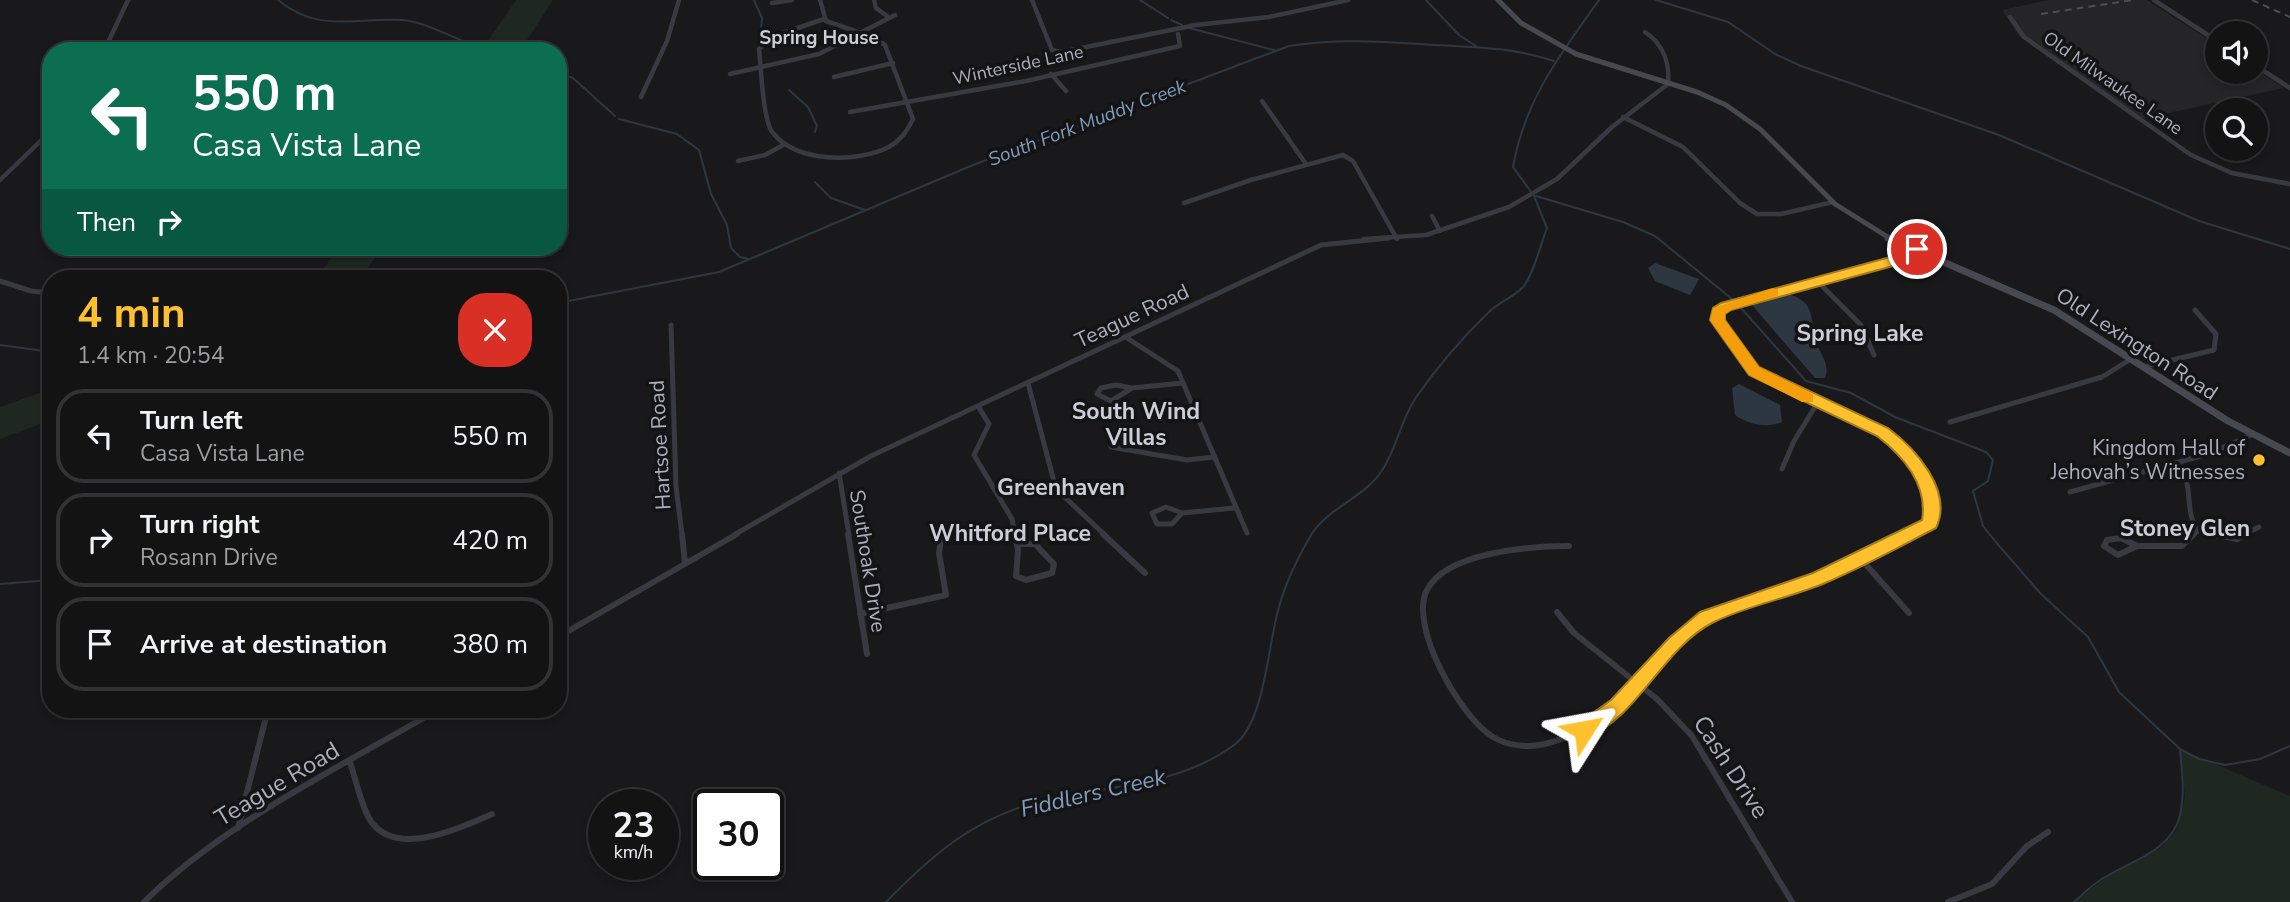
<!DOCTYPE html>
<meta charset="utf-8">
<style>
body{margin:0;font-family:"Nunito Sans",sans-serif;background:#1c1c1d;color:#f1f3f6;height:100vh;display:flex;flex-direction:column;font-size:26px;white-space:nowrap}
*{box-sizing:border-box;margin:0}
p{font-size:23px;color:#9d9ea0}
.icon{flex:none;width:38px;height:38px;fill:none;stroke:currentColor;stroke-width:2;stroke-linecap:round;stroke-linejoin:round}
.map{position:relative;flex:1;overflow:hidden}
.drawer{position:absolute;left:42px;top:270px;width:525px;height:448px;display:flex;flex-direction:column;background:#131314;border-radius:28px;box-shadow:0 4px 10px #0003,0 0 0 2px #323234}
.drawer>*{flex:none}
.top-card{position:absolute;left:42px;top:42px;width:525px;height:214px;border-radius:28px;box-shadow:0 4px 10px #0003,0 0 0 2px #323234;background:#0b6e4f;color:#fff;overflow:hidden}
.tools{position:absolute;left:2205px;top:21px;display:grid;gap:14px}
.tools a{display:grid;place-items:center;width:63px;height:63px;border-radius:50%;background:#131314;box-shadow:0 4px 10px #0003,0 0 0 2px #323234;font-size:35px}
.speed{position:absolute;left:588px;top:789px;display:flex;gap:14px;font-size:35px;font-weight:700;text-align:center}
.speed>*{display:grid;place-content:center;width:91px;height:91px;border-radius:50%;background:#131314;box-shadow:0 4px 10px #0003,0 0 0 2px #323234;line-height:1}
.speed small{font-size:18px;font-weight:400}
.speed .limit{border:4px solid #111;border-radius:10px;background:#fff;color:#111}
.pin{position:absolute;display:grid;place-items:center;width:60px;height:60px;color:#fff;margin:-30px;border:4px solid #fff;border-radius:50%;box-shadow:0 2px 7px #0007}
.me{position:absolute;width:77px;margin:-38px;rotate:56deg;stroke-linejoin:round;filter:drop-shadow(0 0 5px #0008)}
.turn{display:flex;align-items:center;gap:24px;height:147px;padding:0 35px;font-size:32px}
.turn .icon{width:91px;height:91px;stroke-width:2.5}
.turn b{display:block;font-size:49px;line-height:60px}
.then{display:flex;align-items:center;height:66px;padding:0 35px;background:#0003;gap:14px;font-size:26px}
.round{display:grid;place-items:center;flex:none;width:74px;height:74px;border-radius:28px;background:#1c1c1d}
.headline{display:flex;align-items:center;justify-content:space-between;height:119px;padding:0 35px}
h1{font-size:42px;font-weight:700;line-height:52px;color:#ffc02d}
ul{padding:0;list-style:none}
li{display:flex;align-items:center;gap:21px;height:94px;margin:0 14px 10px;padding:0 21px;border:4px solid #323234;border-radius:28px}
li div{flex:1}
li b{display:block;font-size:26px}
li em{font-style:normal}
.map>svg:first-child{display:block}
.built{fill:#252528}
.green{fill:#1e2720}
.water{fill:#2d3741}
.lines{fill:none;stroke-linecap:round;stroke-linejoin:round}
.stream{stroke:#2d3741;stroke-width:2}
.street-far2{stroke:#393a41;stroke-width:4.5}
.street-far1{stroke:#393a41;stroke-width:5}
.street{stroke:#393a41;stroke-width:6}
.secondary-far1{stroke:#474951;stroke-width:5}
.secondary{stroke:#474951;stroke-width:7}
.rail{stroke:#4c4e56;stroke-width:2;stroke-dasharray:7 5;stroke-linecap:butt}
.route{fill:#ffc02d;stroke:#a67d1d;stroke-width:2}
.slow{fill:#f59e0b}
.poi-dot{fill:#ffc02d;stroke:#141416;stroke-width:2.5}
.labels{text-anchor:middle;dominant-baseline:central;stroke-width:7;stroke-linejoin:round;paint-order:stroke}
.far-street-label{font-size:18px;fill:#aaafbc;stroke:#141416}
.far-neighbourhood-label{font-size:19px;font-weight:bold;fill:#cbced7;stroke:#141416}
.far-water-label{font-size:19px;font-style:italic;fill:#7f9cb9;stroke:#141416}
.street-label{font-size:21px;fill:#aaafbc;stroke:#141416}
.poi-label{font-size:21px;fill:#aaafbc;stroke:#141416;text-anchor:end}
.neighbourhood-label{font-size:23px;font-weight:bold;fill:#cbced7;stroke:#141416}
.water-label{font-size:23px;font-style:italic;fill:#7f9cb9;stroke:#141416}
.near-street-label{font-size:24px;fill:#aaafbc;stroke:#141416}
</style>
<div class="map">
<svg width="2290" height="902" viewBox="0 0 2290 902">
<rect width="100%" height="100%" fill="#19191b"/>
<!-- built -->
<path class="built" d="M2049,0H2147L2217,45V72L2256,70L2284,88L2136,120L2019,36L2002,10Z"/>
<!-- green -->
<path class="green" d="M516,0H553L520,51H481Z
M340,247H382L361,278H316Z
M51,389V420L0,439V407Z
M2180,749L2290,796V902H2074L2119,868L2162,847L2177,830L2185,797Z"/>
<!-- water -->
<path class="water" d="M1655,263L1699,279L1690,295L1655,281L1648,268Z
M1785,293C1819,302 1808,319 1817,344C1822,357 1830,365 1825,378H1815L1751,304Z
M1739,384L1780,405L1782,422C1767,429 1748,424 1735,415L1732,388Z"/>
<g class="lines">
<!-- stream -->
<path class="stream" d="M278,0C319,34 355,17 403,20C426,22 463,42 485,51
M754,0L762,18L761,31
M1140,0L1168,18
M1426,0L1459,35L1476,46
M1656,0L1728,22L1775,54L1801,66L1999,135L2199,221L2290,249
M1171,20L1182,25
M1189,28L1274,50
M558,73L573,78L615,116
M789,90L808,107L817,126L815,132
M619,119L677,134L699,150L711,194L727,225L731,248L740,257L749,259
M815,182L831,198L865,210
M1536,196L1623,222L1655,236L1732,299
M558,303L719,272L973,165L1289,46C1338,38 1386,42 1436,45C1476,47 1515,48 1554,61
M1741,308L1806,381L1851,393L1895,417L1986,452L1993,460L1988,481L1973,491L1983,526L1995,541L2041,594L2088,637L2119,692L2180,749L2199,759L2225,765L2260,759L2290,746
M0,345L51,352
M0,584L51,580
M886,902C931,856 974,818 1038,802C1104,785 1176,788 1234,745C1265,723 1268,643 1279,607C1285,584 1299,555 1311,535C1329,507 1362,499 1381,472C1397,449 1401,418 1417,396C1438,366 1463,337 1489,312C1499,302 1514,297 1523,287C1533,276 1541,243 1547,228L1534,196L1513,167C1525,99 1560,55 1599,0
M2074,902C2082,895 2090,887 2099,881C2127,862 2172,852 2180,815C2185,793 2182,772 2180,750"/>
<!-- street-far2 -->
<path class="street-far2" d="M820,0L826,21L872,37L885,45L913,119C907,131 901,140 889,147C857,163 797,163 773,133C763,123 761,66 759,49L771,37L824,19
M874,0L876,8L887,16
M1032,0L1052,50L1061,52L1196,25L1269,17L1348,0
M2154,0L2217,41
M772,3L792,0
M2010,17L2024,37L2191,155L2232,173L2290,184
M104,51L128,0
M2256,66L2290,88
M730,74L819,54L895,15
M1051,74L1066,91
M834,77L893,63
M641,97L667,41L679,0
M1262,101L1306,164
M850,112L1026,81L1180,46L1178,34
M1623,117L1683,147L1740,203L1757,214H1781L1833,202
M738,161L765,155L785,144
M0,180L51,131
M1184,203L1251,180L1343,155L1353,161L1397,239
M1432,216L1440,231
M1364,239L1426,235L1509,207L1557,179L1612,127L1668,84C1670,63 1663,44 1645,32"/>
<!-- street-far1 -->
<path class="street-far1" d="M1816,280L1861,325L1874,355
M0,281L31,291L51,293
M671,325L676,486L682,535
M1127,338L1178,371L1247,533
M2143,367L2214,350L2216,334L2195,310
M1028,383L1056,489L1105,535
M1116,385L1132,388L1111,401L1097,394L1101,388Z
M1132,388L1183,383
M978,406L989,424L974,455L1012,519L1015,535
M1950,422L2102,377L2131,359
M1111,447L1187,460L1214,457
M2179,463C2194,485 2184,508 2197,531L2219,535
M1782,469L1794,441L1818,402
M839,473L849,535
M2070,492L2208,454L2251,435
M1166,507L1182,513L1172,524H1157L1152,513Z
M1182,513L1234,508
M734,535L871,456L1321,245L1389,238
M1907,535L1930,524C1930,514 1931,502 1929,492C1915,420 1802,409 1753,370C1743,362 1736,351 1730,341C1724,331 1717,323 1718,312L1726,307L1910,257L1917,249
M2193,535L2197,531
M2243,535L2259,527"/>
<!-- street -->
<path class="street" d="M682,534L685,563
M848,534L867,654
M1015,534L1018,550L1016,576L1026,580L1052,573L1054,564L1035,544H1017
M1103,534L1145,573
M2211,534L2237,539L2247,534
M2121,538L2137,546L2118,555L2104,546L2107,540Z
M1569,546C1532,546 1446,552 1427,590C1408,626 1461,718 1493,737C1508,746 1528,748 1545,744C1619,726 1637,669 1692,628C1729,599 1777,595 1820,578C1851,566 1881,549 1910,534
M2137,546H2182L2194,534
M1860,558L1909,613
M1557,612L1574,633L1657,699L1692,736L1792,902
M860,614L946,595L939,553L941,540
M558,637L737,534
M350,762C355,777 363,813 373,824C400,857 462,827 492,814
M238,828L268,709
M144,902C222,824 344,765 439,709
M1948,902L1992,884L2027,846L2048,832"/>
<!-- secondary-far1 -->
<path class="secondary-far1" d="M1498,0L1521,23L1576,54L1697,92L1726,105L1760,129L1835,204L1891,239"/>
<!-- secondary -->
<path class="secondary" d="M1888,238L2054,310L2228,421L2290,453"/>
<!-- rail -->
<path class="rail" d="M2252,0L2290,17
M2041,14L2133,0"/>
</g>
<!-- route -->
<path class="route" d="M1917,245L1924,249L1915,260L1731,310L1725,314V320L1759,367L1888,428C1915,448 1954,491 1936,528C1899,547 1863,567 1825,583C1790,598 1749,605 1714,622C1663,647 1639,718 1584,739L1577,736L1574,730L1577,724L1611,700L1669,638L1700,612L1813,573L1922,520C1928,485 1903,456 1877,436L1749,375L1710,320L1713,308L1721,303L1905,253Z"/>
<!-- slow -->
<path class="slow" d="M1773,288L1778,290V296L1731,310L1725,314V320L1759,367L1813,394V402H1802L1749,375L1710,320L1713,308Z"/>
<!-- markers -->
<circle class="poi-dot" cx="2259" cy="460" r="7"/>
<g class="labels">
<!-- far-street labels -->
<g class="far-street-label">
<text transform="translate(1018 65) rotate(-12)">Winterside Lane</text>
<text transform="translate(2113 83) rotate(35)">Old Milwaukee Lane</text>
</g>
<!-- far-neighbourhood labels -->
<g class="far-neighbourhood-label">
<text x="819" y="38">Spring House</text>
</g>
<!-- far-water labels -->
<g class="far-water-label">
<text transform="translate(1087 123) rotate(-21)">South Fork Muddy Creek</text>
</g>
<!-- street labels -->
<g class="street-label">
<text transform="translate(1132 316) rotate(-25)">Teague Road</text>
<text transform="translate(2137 344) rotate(33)">Old Lexington Road</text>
<text transform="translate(660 445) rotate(-93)">Hartsoe Road</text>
<text transform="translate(868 561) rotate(81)">Southoak Drive</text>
</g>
<!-- poi labels -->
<g class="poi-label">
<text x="2245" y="448">Kingdom Hall of<tspan x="2245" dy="24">Jehovah’s Witnesses</tspan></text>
</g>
<!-- neighbourhood labels -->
<g class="neighbourhood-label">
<text x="1860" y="333">Spring Lake</text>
<text x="1136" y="411">South Wind<tspan x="1136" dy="26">Villas</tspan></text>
<text x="1061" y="487">Greenhaven</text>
<text x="2185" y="528">Stoney Glen</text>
<text x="1010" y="533">Whitford Place</text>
</g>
<!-- water labels -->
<g class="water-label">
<text transform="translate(1093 793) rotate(-13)">Fiddlers Creek</text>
</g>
<!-- near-street labels -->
<g class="near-street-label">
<text transform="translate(1731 767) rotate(57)">Cash Drive</text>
<text transform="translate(277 784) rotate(-31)">Teague Road</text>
</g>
</g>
</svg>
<div class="tools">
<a><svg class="icon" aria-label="sound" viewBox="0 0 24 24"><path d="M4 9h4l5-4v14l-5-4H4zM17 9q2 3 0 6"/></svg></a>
<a><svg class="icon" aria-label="search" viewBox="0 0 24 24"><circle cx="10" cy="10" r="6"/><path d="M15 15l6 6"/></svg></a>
</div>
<div class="speed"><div>23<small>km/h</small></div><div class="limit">30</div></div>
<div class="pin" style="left:1917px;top:249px;background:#d93025"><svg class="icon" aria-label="arrive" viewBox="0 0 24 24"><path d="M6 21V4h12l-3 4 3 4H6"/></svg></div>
<svg class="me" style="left:1584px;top:730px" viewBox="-20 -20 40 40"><path d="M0-17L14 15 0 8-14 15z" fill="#ffc02d" stroke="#fff" stroke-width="4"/></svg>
<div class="top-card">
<div class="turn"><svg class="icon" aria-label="left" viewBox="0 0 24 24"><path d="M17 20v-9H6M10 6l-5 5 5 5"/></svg><div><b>550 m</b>Casa Vista Lane</div></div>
<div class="then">Then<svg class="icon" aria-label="right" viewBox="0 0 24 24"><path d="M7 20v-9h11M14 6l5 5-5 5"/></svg></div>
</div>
<section class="drawer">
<div class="headline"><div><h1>4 min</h1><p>1.4 km · 20:54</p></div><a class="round" style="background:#d93025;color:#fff"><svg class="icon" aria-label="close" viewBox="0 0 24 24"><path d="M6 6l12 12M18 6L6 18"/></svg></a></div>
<ul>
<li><svg class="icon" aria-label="left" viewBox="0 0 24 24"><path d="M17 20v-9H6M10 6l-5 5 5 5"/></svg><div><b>Turn left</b><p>Casa Vista Lane</p></div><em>550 m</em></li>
<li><svg class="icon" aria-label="right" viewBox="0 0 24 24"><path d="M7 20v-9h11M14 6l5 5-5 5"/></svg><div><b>Turn right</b><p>Rosann Drive</p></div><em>420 m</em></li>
<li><svg class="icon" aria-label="arrive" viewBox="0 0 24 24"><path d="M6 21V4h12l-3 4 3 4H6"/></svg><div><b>Arrive at destination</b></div><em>380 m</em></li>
</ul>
</section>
</div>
